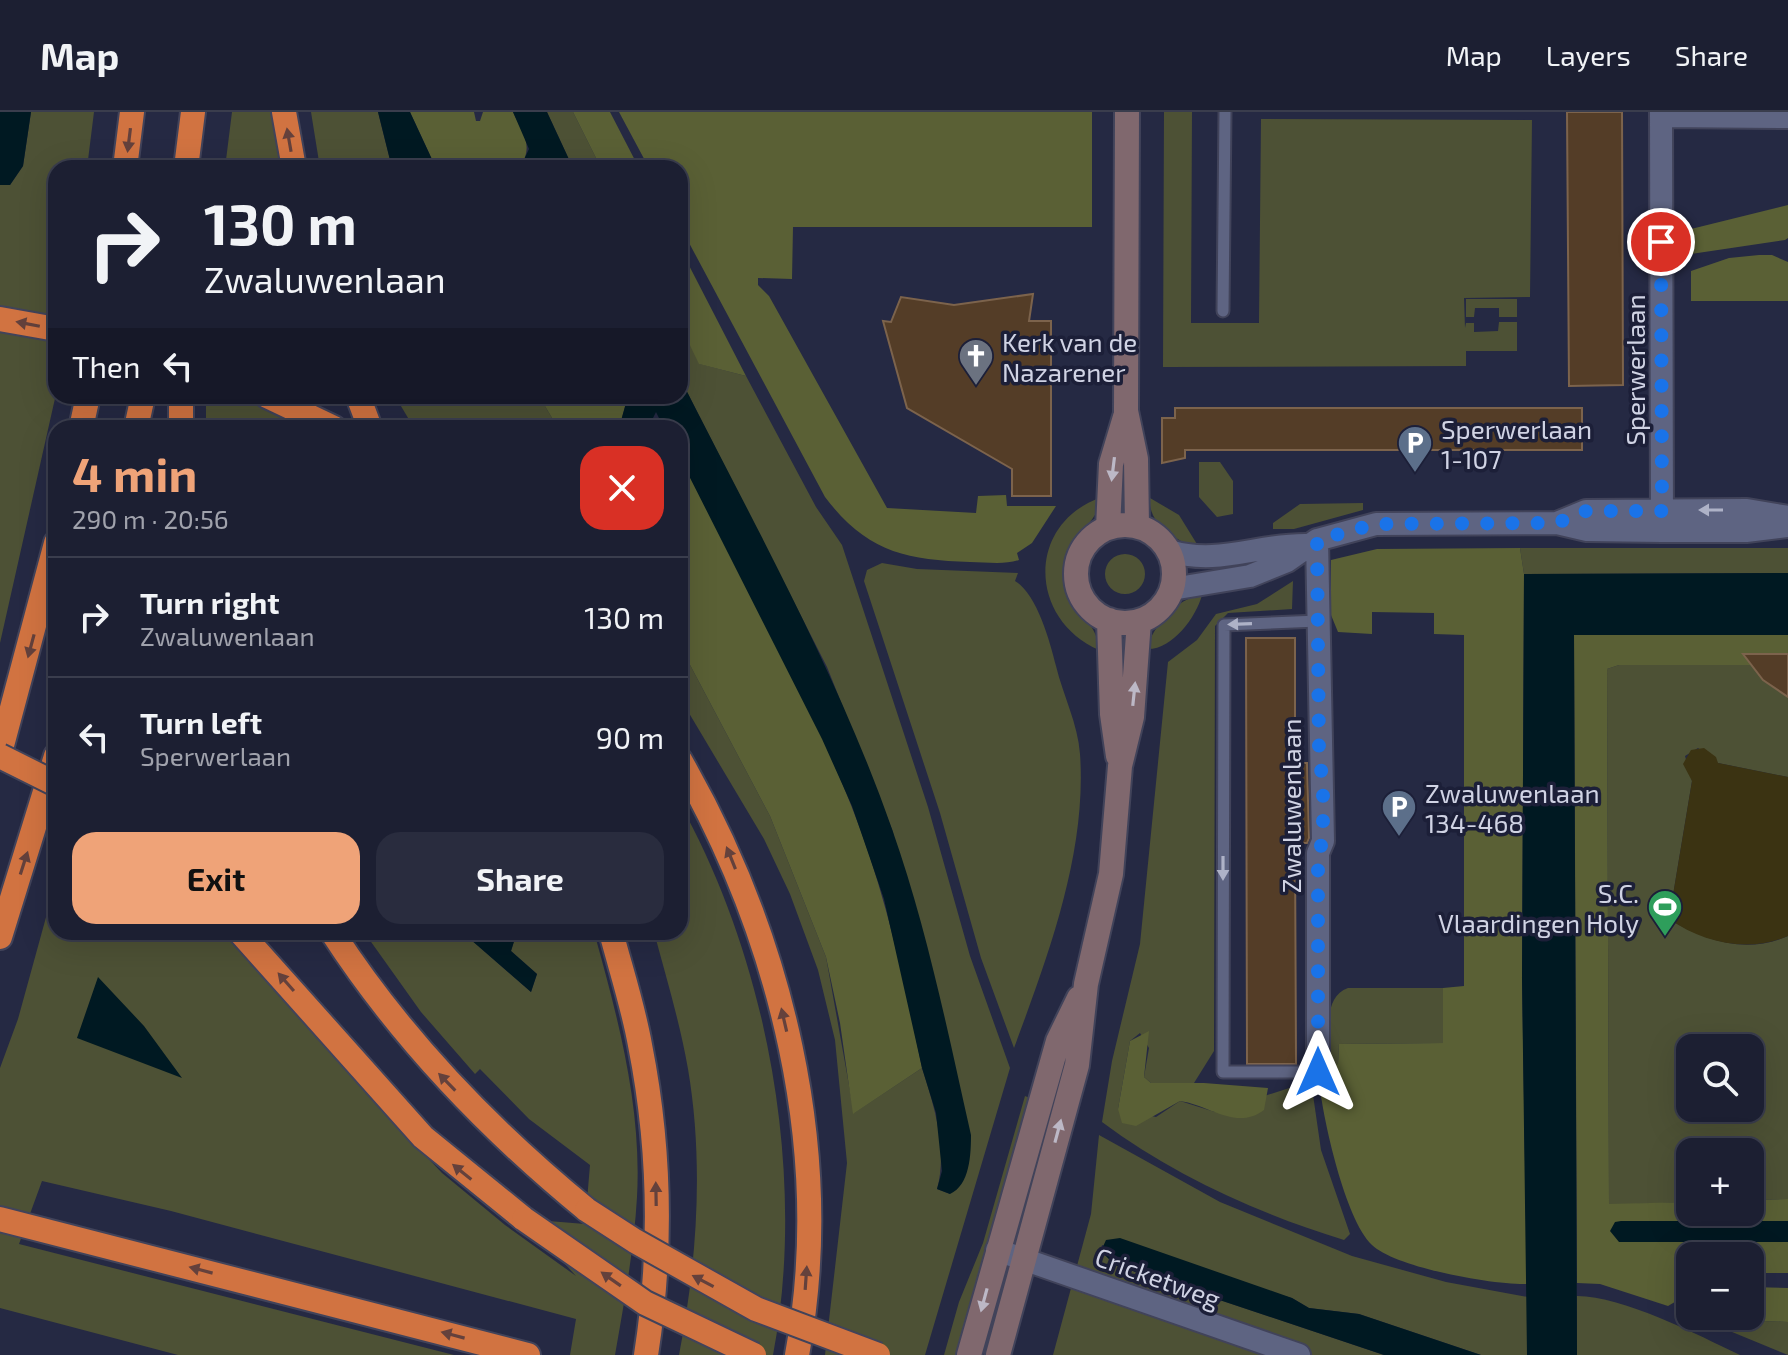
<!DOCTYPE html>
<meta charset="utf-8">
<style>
body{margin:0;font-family:"Exo 2",sans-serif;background:#292c3e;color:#f1f3f6;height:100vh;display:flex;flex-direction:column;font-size:30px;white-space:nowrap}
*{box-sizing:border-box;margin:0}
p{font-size:26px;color:#a0a2ac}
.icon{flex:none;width:44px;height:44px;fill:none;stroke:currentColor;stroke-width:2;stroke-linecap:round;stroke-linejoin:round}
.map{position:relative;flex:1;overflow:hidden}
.panel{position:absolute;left:48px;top:308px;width:640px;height:520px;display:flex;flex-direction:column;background:#1c1f32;border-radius:24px;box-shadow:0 8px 32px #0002,0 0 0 2px #3a3d4d}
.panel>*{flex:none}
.banner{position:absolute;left:48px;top:48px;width:640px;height:244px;border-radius:24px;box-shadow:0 8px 32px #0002,0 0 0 2px #3a3d4d;background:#1c1f32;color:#f1f3f6;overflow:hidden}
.buttons{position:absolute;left:1676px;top:922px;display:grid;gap:16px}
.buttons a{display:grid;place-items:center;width:88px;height:88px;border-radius:16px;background:#1c1f32;box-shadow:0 8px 32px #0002,0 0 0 2px #3a3d4d;font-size:40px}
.pin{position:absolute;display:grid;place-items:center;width:68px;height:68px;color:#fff;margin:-34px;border:4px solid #fff;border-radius:50%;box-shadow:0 2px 8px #0007}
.me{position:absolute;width:88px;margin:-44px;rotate:0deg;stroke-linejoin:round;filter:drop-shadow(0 0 6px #0008)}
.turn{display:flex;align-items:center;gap:28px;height:168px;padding:0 24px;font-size:36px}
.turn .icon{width:104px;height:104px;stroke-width:2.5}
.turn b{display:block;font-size:56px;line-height:68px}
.then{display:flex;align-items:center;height:76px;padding:0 24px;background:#0003;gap:16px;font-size:30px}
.round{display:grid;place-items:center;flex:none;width:84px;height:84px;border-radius:24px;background:#292c3e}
.summary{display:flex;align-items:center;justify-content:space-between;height:136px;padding:0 24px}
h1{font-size:48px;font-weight:700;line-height:60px;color:#efa378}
.action{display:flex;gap:16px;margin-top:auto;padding:16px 24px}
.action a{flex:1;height:92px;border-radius:24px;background:#efa378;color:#111;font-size:32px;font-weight:700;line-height:92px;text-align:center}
.action a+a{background:#292c3e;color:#f1f3f6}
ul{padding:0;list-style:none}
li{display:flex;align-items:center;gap:24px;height:120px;padding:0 24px;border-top:2px solid #3a3d4d}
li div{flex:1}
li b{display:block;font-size:30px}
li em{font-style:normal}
header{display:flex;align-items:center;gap:48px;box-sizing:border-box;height:112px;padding:0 40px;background:#1c1f32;border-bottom:2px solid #3a3d4d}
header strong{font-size:38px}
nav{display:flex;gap:44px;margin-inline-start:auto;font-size:28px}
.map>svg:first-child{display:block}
.green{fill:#4d5135;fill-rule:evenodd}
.forest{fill:#5a6035}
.sand{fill:#3b3312}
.water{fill:#001922}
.building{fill:#543d27;stroke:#7c634c;stroke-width:2}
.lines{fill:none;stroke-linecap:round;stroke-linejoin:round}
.lane-casing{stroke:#41435a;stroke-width:15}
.street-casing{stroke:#41435a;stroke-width:26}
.secondary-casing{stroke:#41435a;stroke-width:28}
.highway-casing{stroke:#41435a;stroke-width:28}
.lane{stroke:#5e6482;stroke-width:11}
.street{stroke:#5e6482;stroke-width:22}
.secondary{stroke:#80686e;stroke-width:24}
.highway{stroke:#d17341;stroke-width:24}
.highway-bridge-casing{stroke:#41435a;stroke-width:28;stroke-linecap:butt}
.highway-bridge{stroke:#d17341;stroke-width:24}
.oneway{fill:#64413c}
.oneway2{fill:#bcb8c6}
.oneway3{fill:#aeb2c7}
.route{stroke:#1a73e8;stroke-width:14;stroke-dasharray:0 25.2}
.labels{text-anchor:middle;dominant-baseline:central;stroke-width:7;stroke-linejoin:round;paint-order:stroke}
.poi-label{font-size:26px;fill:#d0d3e4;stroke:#1c1f38;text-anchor:start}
.street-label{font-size:26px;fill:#d0d3e4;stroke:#1c1f38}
</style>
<header>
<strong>Map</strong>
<nav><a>Map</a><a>Layers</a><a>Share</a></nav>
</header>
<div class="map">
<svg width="1788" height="1243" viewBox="0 0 1788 1243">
<rect width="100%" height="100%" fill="#252943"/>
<!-- green -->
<path class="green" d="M31,0H94L87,56H56V282L0,531V73H10L23,54Z
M232,0H274L284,56H225Z
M311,0H378L392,56H320Z
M547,0H573L601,56H573Z
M1164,0H1192L1191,211H1259L1261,7L1532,8L1530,185L1464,186L1465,216L1466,211H1474V220L1498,219L1499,210H1517V239H1466V254L1163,255Z
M1466,187H1517V205H1499V196H1475L1474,205H1466Z
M680,213L700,252L746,264L816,395L842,433L928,695L970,844L1010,956L925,1243H825L847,1051L835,928L818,858L790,782L764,727L680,586V534L770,704L826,845L854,1001L922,956C934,994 948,1037 937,1077L950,1082L893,720L827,555L680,266Z
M206,284H299L295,316H206Z
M395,284H539L558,316H414Z
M1199,350H1220L1233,369V402L1217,405L1199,385Z
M1102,385C1097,413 1068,425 1065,455C1061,495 1098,505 1099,538C1028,507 1026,411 1102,385Z
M1150,386L1179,403L1200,437C1178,430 1147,412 1150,386Z
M1363,391V398L1294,417H1273V411L1300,392Z
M1520,436H1788V461L1524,462Z
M1105 462a20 20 0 1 1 40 0a20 20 0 1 1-40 0Z
M882,451L917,457L1018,461L1015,469C1037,482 1050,530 1056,554C1063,583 1078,612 1080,642C1087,741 1048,844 1014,936L981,846L940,701L864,469L867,458Z
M1293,469L1292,497L1228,501L1215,514L1214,939L1194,971H1151L1144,965L1149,936L1140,921L1130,929L1118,997L1156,1005L1180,989L1215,1000L1311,969L1321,1038L1350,1122L1344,1128C1259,1102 1173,1063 1102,1010L1112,949L1140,832L1168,550L1197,528L1216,502L1257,492Z
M1202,483C1196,506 1171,539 1146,537C1154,514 1176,486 1202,483Z
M1788,545V665L1718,651L1698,636L1685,644L1692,669L1669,807C1706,830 1747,842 1788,824V1087L1750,1088V1040H1690V1090L1609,1093L1607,557L1619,553ZM1690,936H1750V996H1690Z
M680,692C768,849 807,1065 773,1243H679C697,1150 704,1051 688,957C680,911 666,865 654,820H680Z
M56,769V820H227L330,930L389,1005L442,1061L505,1113L576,1164L524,1107L585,1112L590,1053L529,1007L480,957L475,962L421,900L364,820H462L531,880L537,862L511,839L517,820H594C618,906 642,995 637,1085C634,1138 624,1191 615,1243H570L576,1207L171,1099L42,1069L19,1132L454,1243H178L0,1196V956L18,907Z
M1348,876H1443V931L1339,932L1338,952L1331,953C1331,928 1320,886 1348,876Z
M1025,984L1032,987L962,1243H944L959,1190L983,1131Z
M1099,1023L1220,1090L1352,1144L1446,1170L1528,1185L1527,1243H1481L1359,1202L1309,1196L1292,1186L1102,1133L1101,1139L1115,1153L1384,1243H1053L1091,1102Z
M1577,1184C1623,1184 1698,1223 1740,1243H1577Z
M1741,1208L1788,1210V1243L1720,1215L1713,1216Z"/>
<!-- forest -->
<path class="forest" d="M410,0H474L476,9H480L483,0H513C523,23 534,32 520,56H436Z
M573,0H610L639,56H601Z
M619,0H1092V115H793L792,167L758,166V173L769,184L887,396L976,401L978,384L1006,383L1007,394H1056L1032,431L1017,441L1019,448C1004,453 986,450 970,450C904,448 866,439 825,385L680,114V56H649Z
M1788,93V126L1785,128L1691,142V117Z
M680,136L746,264L699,252L680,213Z
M1759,143H1772L1788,150V189H1691V159L1729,146Z
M539,284H628L619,316H558Z
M680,346C740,460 804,574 851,693C885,778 904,867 922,956L853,1002L840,911L826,845L770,704L680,534Z
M1520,436L1524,462L1522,866L1527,1172C1494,1173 1396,1156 1372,1133C1345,1107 1323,1007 1319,969L1332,967L1331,953L1338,952L1339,932L1443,931V876L1464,874V523L1434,522V501L1372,500V522L1338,520L1331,503V448L1377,437Z
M1574,523H1788V545L1757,553H1619L1607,557L1609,1092L1690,1090V1100H1750V1088L1788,1087V1109H1621L1619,1130H1788V1161H1750V1144H1690V1181L1668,1194L1600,1172L1577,1171Z
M1149,919L1144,965L1151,971H1204L1268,976L1264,998C1236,1019 1210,993 1180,989L1136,1014L1122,1011L1118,997L1130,929Z
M1750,1175L1788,1176V1210L1741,1208L1713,1216L1692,1204H1750Z"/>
<!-- sand -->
<path class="sand" d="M1704,636L1716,645L1718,651L1788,665V824C1748,841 1704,831 1669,807L1692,669L1683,652L1691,638Z"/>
<!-- water -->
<path class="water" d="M0,0H31L23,54L10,73H0Z
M378,0H410L436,56H392Z
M513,0H547L573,56H520L529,37Z
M680,266C755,414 837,560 892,717C927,816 948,921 971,1023C971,1042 970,1073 950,1082L937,1077L942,1059L936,1001L922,956L884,787L852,694L822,627L680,346V316H664L656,300L648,316H619L628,284H680Z
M1788,461V523H1574L1577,1243H1527L1522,866L1524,462Z
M462,820H517L511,839L537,862L531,880Z
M98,865L144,914L182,966L77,926Z
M1621,1109H1788V1130H1619L1610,1119L1615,1110Z
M1120,1126L1292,1186L1309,1196L1359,1202L1481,1243H1384L1115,1153L1101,1139L1106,1128Z"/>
<!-- building -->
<path class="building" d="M1567,0H1622L1623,273L1569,274Z
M1033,182L1029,209H1051V384H1012V357L907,296L883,209L891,210L901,185L954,193Z
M1175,296H1582V338H1185V346L1162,351V306H1175Z
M1246,526H1295V651H1307L1309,726L1307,731H1295L1296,952H1247Z
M1743,542H1788V585L1763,568Z"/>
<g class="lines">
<defs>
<path id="lane" d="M1223,199L1225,0
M1318,960H1223L1224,513L1318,509"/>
<path id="street" d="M1661,0L1662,419
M1661,4L1788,5
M1557,411L1586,399L1747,398L1788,405
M1317,428L1323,729L1318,741V960
M1169,439C1219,454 1257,432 1307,433
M1172,477L1250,464L1287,449L1317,428L1376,412L1557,411L1587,418L1662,419H1746L1788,414
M997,1138L1299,1243"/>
<path id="secondary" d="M1127,0L1126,299L1136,347L1137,414
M1076 462a49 49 0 1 1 98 0a49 49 0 1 1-98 0Z
M1108,416L1111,352L1125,305
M1109,508L1112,602L1118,644
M969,1243L1058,929L1079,886
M998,1243L1077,953L1086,872L1111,762L1120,654L1132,605L1139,509"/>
<path id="highway" d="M284,0L294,56
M125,56L132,0
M186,56L193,0
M0,207L56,217
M267,284L334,316
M358,284L370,316
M81,316L88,284
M136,316L143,284
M181,316V284
M0,641L56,431
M680,648C781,824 835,1040 797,1243
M240,820L423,1025L524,1107
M332,820C402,928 488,1017 587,1098
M611,820C621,858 633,894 640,933C660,1034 662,1141 646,1243
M0,825L56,644
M0,1107L528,1243"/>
</defs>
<!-- lane casing -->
<use href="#lane" class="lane-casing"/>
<!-- street casing -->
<use href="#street" class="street-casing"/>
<!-- secondary casing -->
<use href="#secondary" class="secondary-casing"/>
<!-- highway casing -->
<use href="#highway" class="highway-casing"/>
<!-- lane -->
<use href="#lane" class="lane"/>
<!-- street -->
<use href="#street" class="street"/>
<!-- secondary -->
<use href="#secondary" class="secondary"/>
<!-- highway -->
<use href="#highway" class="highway"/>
<defs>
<path id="highway-bridge" d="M0,644L56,672
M587,1098L635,1129L756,1197L878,1243
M524,1107L645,1191L754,1243"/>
</defs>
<!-- highway-bridge casing -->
<use href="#highway-bridge" class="highway-bridge-casing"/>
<!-- highway-bridge -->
<use href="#highway-bridge" class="highway-bridge"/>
</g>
<!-- one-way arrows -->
<defs><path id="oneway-solid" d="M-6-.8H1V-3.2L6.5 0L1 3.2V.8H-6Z" transform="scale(2)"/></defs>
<g class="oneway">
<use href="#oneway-solid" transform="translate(129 28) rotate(97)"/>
<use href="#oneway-solid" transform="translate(289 28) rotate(-100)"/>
<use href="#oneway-solid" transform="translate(28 212) rotate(-169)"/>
<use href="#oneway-solid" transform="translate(31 534) rotate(105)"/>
<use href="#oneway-solid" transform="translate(731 746) rotate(-112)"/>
<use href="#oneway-solid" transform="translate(24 751) rotate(-72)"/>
<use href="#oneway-solid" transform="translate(286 870) rotate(-131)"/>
<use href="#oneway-solid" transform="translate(784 908) rotate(-103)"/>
<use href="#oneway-solid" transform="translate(447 970) rotate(-134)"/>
<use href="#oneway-solid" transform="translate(462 1060) rotate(-141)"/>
<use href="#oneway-solid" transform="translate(656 1082) rotate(-91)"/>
<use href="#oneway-solid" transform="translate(201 1158) rotate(-165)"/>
<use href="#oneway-solid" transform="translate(806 1166) rotate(-86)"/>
<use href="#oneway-solid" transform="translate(611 1167) rotate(-145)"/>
<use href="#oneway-solid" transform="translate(703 1169) rotate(-152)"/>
<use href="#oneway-solid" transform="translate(453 1223) rotate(-165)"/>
</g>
<g class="oneway2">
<use href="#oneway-solid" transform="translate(1113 357) rotate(97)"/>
<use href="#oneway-solid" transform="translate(1134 582) rotate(-84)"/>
<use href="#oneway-solid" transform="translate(1058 1019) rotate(-75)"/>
<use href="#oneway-solid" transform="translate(984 1188) rotate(105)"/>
</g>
<g class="oneway3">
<use href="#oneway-solid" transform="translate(1711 398) rotate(180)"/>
<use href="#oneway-solid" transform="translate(1240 512) rotate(178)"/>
<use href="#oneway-solid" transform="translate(1223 756) rotate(90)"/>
</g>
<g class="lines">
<!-- route -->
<path class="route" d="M1318,960V741L1323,729V675L1319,639L1317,428L1376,412L1557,411L1586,399H1662L1661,130"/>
</g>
<!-- icons -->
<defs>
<symbol id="church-pin" viewBox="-11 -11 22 30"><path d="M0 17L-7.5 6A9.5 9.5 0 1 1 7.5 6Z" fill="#6b7280" stroke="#1c1f38"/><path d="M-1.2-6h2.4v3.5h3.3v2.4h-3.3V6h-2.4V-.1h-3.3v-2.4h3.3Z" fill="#fff"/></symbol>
<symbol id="parking-pin" viewBox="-11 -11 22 30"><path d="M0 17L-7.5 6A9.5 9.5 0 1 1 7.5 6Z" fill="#5c6f8a" stroke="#1c1f38"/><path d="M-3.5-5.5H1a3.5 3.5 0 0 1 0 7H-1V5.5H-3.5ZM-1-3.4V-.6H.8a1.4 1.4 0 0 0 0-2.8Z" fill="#fff"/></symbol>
<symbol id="stadium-pin" viewBox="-11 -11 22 30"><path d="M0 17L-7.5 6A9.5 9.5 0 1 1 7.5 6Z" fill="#2e9e5b" stroke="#1c1f38"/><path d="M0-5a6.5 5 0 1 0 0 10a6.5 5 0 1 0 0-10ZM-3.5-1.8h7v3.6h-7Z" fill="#fff"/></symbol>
</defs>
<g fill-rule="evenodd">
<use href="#church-pin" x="956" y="224" width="40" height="54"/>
<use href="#parking-pin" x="1395" y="311" width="40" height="54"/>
<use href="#parking-pin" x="1379" y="675" width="40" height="54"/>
<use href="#stadium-pin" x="1645" y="775" width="40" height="54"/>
</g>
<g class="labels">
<!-- poi labels -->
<g class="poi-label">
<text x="1002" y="229">Kerk van de<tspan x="1002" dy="30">Nazarener</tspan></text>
<text x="1441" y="316">Sperwerlaan<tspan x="1441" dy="30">1-107</tspan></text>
<text x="1425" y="680">Zwaluwenlaan<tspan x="1425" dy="30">134-468</tspan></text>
<text x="1639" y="780" text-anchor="end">S.C.<tspan x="1639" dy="30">Vlaardingen Holy</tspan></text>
</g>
<!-- street labels -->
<g class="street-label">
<text transform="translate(1634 258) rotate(-90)">Sperwerlaan</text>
<text transform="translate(1290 694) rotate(-90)">Zwaluwenlaan</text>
<text transform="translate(1158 1165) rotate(20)">Cricketweg</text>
</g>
</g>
</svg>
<div class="buttons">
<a><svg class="icon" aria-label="search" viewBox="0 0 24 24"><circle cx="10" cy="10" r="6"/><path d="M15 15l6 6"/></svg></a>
<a>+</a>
<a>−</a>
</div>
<div class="pin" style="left:1661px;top:130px;background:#d93025"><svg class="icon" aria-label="arrive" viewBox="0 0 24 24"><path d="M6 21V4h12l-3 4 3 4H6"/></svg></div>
<svg class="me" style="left:1318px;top:960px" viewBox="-20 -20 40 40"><path d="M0-17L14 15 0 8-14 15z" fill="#1a73e8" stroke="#fff" stroke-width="4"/></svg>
<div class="banner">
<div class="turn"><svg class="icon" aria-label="right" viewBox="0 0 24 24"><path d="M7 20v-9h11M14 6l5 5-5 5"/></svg><div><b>130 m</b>Zwaluwenlaan</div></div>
<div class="then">Then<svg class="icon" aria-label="left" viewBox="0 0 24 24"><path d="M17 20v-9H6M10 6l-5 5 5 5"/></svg></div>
</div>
<section class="panel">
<div class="summary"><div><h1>4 min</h1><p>290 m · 20:56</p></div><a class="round" style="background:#d93025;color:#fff"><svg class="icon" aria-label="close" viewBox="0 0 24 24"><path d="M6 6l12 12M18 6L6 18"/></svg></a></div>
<ul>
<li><svg class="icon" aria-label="right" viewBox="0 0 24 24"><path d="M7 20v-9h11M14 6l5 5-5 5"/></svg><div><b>Turn right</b><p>Zwaluwenlaan</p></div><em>130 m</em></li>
<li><svg class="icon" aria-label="left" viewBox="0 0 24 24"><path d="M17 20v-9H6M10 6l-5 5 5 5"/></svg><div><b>Turn left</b><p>Sperwerlaan</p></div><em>90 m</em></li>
</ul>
<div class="action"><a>Exit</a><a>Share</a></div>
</section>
</div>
